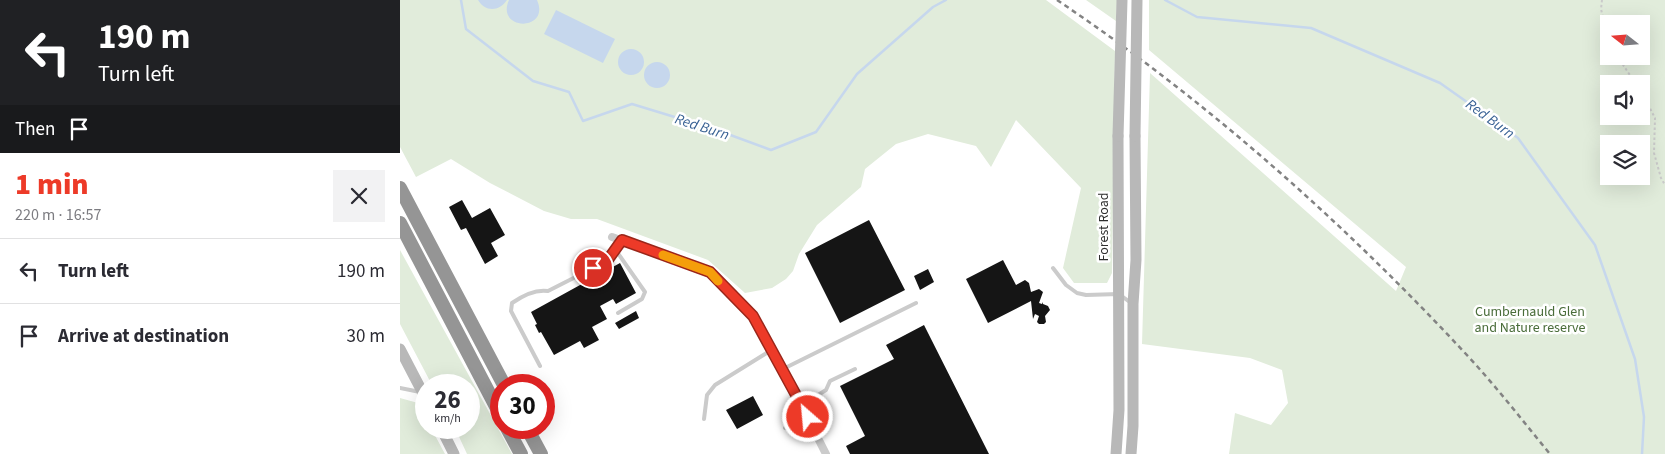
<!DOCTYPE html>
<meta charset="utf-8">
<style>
body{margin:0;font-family:"Source Sans 3",sans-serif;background:#f2f2f3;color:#2b2b33;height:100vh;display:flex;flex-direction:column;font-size:19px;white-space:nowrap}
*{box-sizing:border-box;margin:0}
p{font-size:16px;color:#7c7c81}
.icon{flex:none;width:28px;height:28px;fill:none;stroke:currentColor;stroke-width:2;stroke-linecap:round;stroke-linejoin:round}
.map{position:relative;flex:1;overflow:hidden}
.sheet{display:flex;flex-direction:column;background:#fff;width:400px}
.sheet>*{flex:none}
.banner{background:#202124;color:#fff;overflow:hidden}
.needle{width:32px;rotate:287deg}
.buttons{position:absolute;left:1200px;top:15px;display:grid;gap:10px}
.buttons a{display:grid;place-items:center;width:50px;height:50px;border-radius:0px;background:#fff;box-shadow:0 5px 20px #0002;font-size:25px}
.speed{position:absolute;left:15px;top:374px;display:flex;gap:10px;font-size:25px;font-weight:700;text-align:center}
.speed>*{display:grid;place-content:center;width:65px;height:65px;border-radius:50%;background:#fff;box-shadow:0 5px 20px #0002;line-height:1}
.speed small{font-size:12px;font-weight:400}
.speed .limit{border:8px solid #d22;background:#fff;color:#111}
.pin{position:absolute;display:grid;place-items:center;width:42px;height:42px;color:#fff;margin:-21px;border:2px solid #fff;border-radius:50%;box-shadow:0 1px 5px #0007}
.me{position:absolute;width:55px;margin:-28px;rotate:333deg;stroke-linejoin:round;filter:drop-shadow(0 0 4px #0008)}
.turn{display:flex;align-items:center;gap:18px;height:105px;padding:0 15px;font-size:22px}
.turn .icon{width:65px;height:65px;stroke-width:2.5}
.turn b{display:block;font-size:35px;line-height:42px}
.then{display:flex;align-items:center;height:48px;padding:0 15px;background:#0003;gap:10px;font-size:19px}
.round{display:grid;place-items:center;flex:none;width:52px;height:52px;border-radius:0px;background:#f2f2f3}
.head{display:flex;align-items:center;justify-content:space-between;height:85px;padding:0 15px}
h1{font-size:30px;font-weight:800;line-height:38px;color:#ed3a28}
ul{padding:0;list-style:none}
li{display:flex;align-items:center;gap:15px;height:65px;padding:0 15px;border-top:1px solid #e1e1e2}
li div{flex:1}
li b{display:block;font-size:19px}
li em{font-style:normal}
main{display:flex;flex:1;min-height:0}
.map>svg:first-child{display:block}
.green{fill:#e1ecdb;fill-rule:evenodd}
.water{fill:#c6d7ed}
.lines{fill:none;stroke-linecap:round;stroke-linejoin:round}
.stream{stroke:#c6d7ed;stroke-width:2.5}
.building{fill:#151515}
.path{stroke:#cbcbcb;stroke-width:2;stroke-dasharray:2.5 2.5;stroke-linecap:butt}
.lane{stroke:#cbcbcb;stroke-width:4}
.street{stroke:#cbcbcb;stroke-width:8}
.secondary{stroke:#b8b8b8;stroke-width:11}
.highway{stroke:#959595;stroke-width:14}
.rail{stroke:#838383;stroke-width:2.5;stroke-dasharray:5 4;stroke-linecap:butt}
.secondary-bridge{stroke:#b8b8b8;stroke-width:11}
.route-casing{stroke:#9a261a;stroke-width:12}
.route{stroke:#ed3a28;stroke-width:9}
.slow{stroke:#f59e0b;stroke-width:9}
.labels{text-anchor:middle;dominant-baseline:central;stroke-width:5;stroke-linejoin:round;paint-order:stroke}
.street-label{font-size:14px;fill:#2e2e2e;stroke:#fff}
.park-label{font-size:14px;fill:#496c39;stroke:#fff}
.water-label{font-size:15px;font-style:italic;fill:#386194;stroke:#fff}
</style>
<main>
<section class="sheet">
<div class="banner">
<div class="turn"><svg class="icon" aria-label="left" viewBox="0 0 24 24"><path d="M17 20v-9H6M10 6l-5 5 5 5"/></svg><div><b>190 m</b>Turn left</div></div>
<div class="then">Then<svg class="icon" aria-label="arrive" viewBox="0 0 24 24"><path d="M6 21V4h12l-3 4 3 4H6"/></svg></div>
</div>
<div class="head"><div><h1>1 min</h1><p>220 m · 16:57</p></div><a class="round"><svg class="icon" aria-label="close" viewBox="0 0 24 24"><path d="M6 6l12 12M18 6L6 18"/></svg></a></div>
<ul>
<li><svg class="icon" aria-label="left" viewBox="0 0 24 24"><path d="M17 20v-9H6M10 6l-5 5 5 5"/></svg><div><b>Turn left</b></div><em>190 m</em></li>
<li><svg class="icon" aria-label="arrive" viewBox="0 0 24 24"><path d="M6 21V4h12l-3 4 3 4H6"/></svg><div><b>Arrive at destination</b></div><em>30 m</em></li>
</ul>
</section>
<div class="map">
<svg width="1265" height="454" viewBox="0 0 1265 454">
<rect width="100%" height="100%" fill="#fff"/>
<!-- green -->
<path class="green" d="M0,0H646L715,51L712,273L707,283H674L663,268L681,188L616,120L591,167L576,146L528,134L496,144L465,169L461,187L417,225L399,254L393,271L386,279L372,288L345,293L308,260L197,219H171L144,211L90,183L51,159L16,177L0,147Z
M686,0H717L716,21Z
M749,0H1265V454H829L835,413L871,425L888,403L882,370L850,358L742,344L750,73L996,291L1006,267L749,50ZM1209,24H1241V56H1209ZM1209,84H1241V116H1209ZM1209,144H1241V176H1209Z
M0,250L112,454H67L55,428H69V385H32L0,324Z
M0,398L18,403L26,418V428H31L45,454H0Z"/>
<!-- water -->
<path class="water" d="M78,0H107C99,12 85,12 78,0Z
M109,0H137C151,32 95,31 109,0Z
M156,10L215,39L203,63L144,34Z
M218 62a13 13 0 1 1 26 0a13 13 0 1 1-26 0Z
M244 75a13 13 0 1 1 26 0a13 13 0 1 1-26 0Z"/>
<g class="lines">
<!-- stream -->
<path class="stream" d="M61,0L66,29L133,81L169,92L183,121L232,104L314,129L371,150L416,132L457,74L533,7L546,0
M765,0L797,17L911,28L1040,83L1118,138L1195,245L1235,359L1244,417L1242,454"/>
</g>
<!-- building -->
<path class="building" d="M62,200L72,218L90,208L105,235L91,243L98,256L85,264L66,228L61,230L49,207Z
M469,220L505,290L440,323L405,253Z
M603,260L616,285L625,280L629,283L631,292L639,289L643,292L639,303L642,304L643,302V304L648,306L650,310L645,316L646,322L644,324H639L637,322L639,316L635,314L633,319L631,301L588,323L566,279Z
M220,263L236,293L216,304L213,299L200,306L207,319L192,327L199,340L184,348L180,341L154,355L141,332L139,333L135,325L137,324L131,312Z
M528,269L534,282L520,290L514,276Z
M236,311L239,318L219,329L215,323Z
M524,325L589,454H450L446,446L465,436L440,386L494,359L486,345Z
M353,396L363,415L337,429L326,410Z"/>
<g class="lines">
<!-- path -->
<path class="path" d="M1202,0L1201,9L1209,44
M1217,56L1236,84
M1241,91L1255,118L1254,153L1261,178L1265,185"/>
<!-- lane -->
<path class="lane" d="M215,249L245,292L242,299L218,313
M653,268L666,285L677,293L686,295L719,294L731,303
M140,366L111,311L112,303C122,296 135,289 148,291L207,261L222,240
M383,369L516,303
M0,388L20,392
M402,405L426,390L430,381L455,369
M304,419L307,395L315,385L373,349
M385,428L408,417"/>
<!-- street -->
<path class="street" d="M212,237L310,271L353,316L383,369L426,454"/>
<!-- secondary -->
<path class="secondary" d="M0,349L26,399
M41,428L54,454
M716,454L719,410L718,136
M731,454L733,426V304L736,260L735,136"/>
<!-- highway -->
<path class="highway" d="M0,188L104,385
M0,223L101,416
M107,428L121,454
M127,428L141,454"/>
<!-- rail -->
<path class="rail" d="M657,0C806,100 942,221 1065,353C1095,385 1122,420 1150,454"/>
<!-- secondary-bridge -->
<path class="secondary-bridge" d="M718,136L722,0
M735,136L737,0"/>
</g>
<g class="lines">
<defs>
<path id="route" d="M193,268L207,261L222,240L310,272L353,316L408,417"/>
</defs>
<!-- route casing -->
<use href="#route" class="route-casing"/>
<!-- route -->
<use href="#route" class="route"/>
<!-- slow -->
<path class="slow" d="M263,255L310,272L318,281"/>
</g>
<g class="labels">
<!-- street labels -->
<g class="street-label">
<text transform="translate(704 227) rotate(-90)">Forest Road</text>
</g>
<!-- park labels -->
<g class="park-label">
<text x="1130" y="312">Cumbernauld Glen<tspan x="1130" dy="16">and Nature reserve</tspan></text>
</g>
<!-- water labels -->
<g class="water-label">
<text transform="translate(1090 119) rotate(36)">Red Burn</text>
<text transform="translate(302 127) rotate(18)">Red Burn</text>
</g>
</g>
</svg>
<div class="buttons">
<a><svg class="needle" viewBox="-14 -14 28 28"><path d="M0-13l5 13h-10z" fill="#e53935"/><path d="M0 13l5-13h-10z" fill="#7c7c81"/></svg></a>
<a><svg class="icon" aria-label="sound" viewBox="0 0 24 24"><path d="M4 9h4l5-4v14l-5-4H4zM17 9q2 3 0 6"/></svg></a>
<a><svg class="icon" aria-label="layers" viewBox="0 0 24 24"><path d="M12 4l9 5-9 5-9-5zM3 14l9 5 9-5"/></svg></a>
</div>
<div class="speed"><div>26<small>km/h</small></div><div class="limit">30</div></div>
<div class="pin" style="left:193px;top:268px;background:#d93025"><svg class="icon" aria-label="arrive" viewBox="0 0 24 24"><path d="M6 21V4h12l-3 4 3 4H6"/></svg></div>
<svg class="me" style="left:408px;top:417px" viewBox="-20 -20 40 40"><circle r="17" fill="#ed3a28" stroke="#fff" stroke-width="3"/><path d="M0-11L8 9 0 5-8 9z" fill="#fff"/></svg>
</div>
</main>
